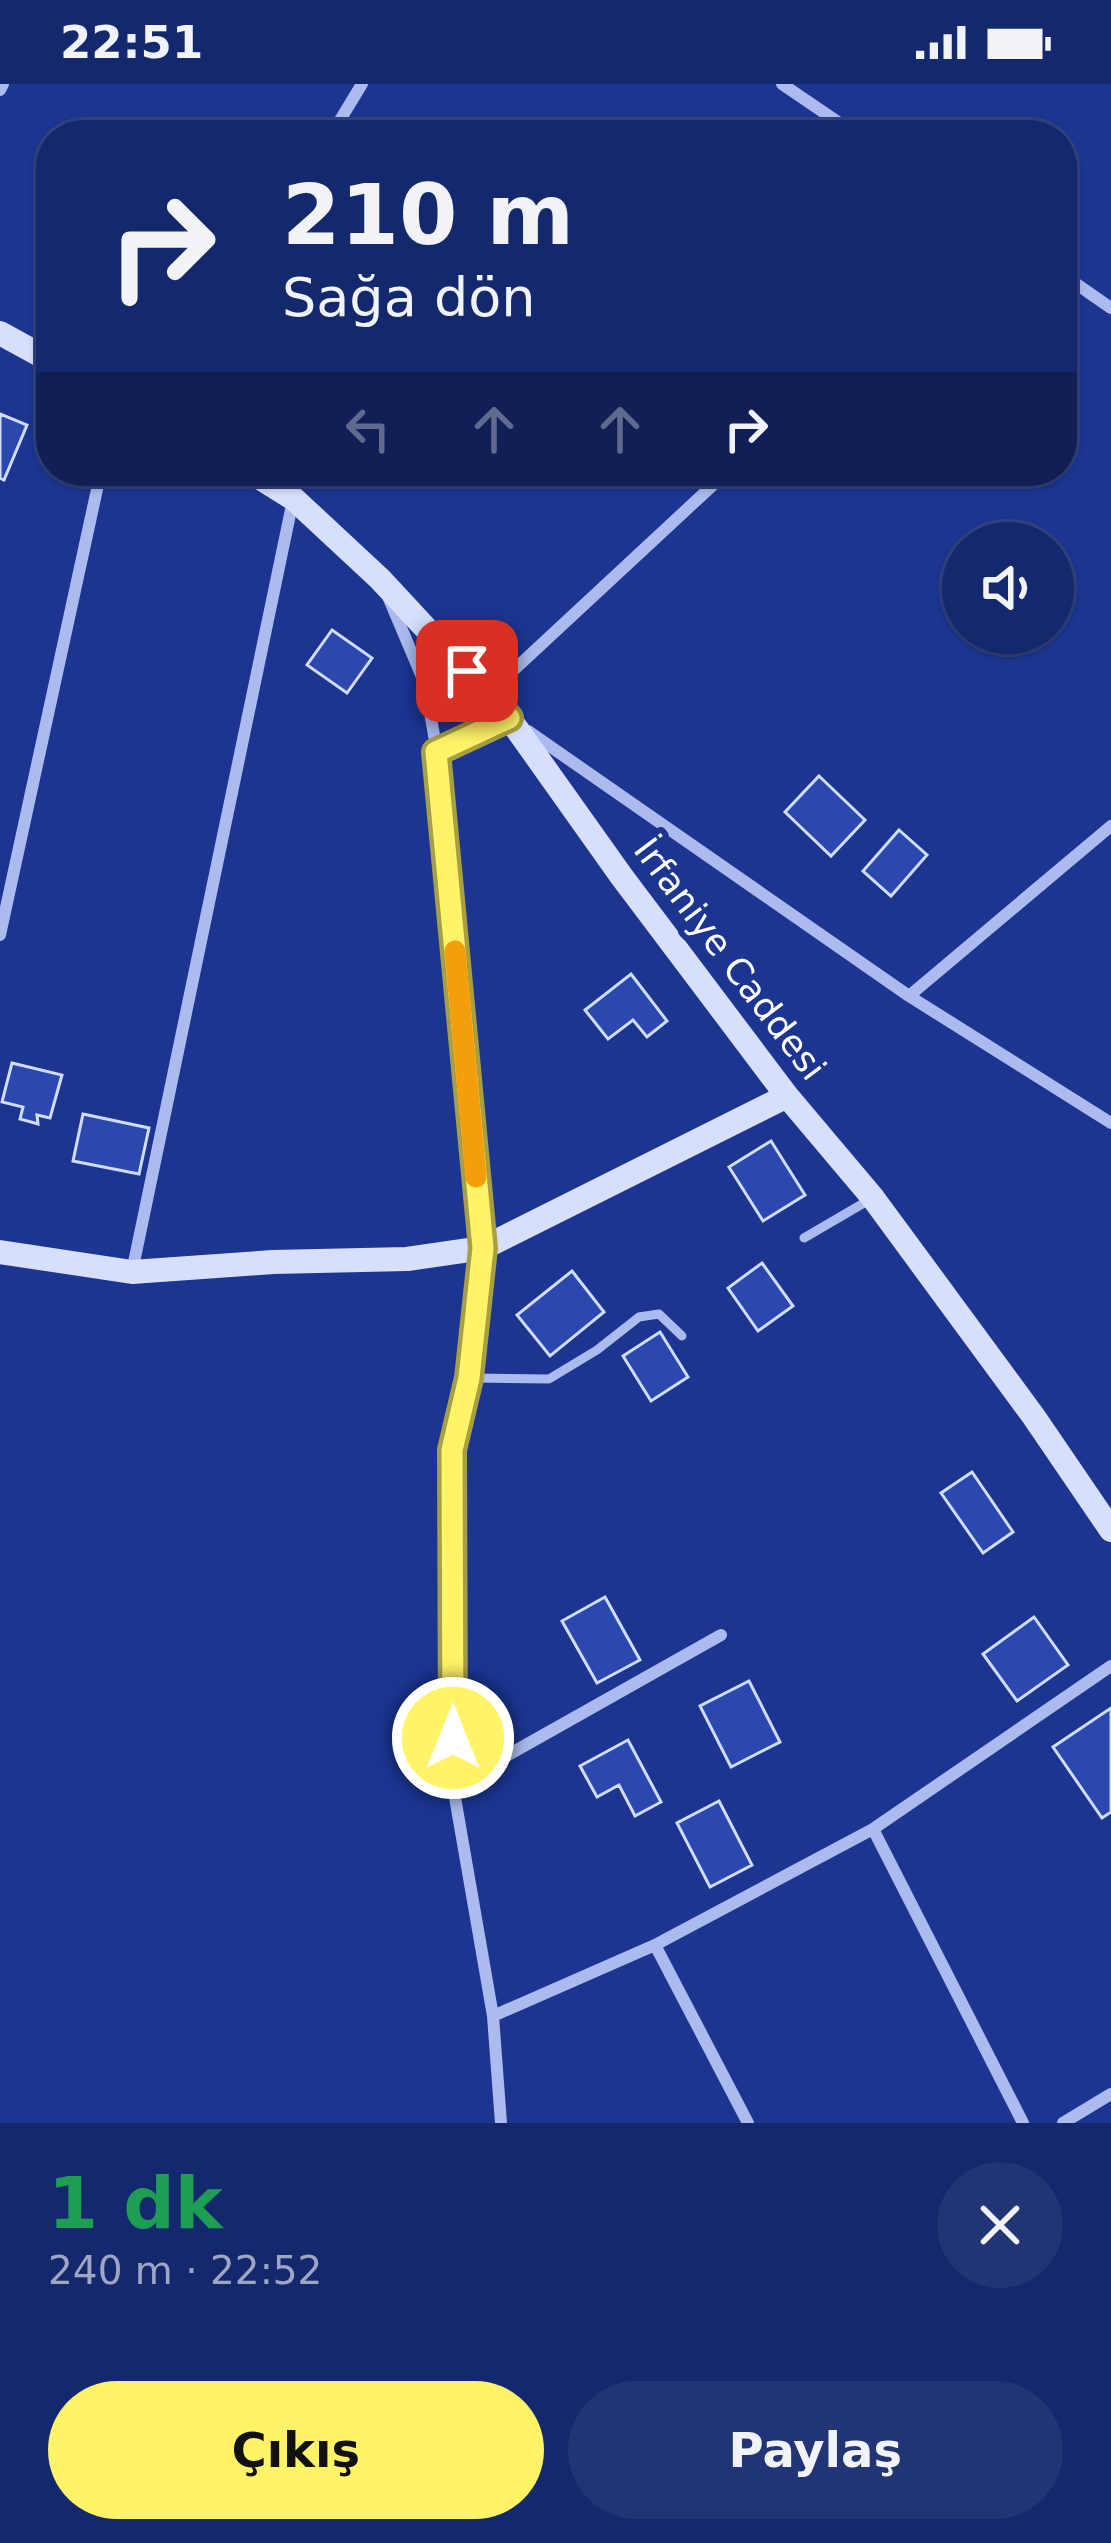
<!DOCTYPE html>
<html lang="tr">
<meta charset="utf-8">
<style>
body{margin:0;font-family:"DejaVu Sans",sans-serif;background:#213475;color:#f1f3f6;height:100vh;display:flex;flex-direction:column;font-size:45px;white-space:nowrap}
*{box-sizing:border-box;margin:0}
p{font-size:39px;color:#9da6c2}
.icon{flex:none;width:66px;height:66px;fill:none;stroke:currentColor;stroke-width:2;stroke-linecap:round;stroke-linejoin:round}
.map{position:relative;height:2039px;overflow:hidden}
.drawer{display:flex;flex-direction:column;background:#14286d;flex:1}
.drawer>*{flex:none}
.banner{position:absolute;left:36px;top:36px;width:1041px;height:366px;border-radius:48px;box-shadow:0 3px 9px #0004,0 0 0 3px #334480;background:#14286d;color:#f1f3f6;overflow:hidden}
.controls{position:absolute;left:942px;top:438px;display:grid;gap:24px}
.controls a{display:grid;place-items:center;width:132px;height:132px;border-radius:50%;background:#14286d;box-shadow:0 3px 9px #0004,0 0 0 3px #334480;font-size:60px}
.pin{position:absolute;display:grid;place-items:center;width:102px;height:102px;color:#fff;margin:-51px;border-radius:24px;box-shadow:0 6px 18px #0006}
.me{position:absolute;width:132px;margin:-66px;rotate:0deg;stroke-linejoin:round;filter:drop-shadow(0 0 9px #0008)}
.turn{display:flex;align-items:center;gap:42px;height:252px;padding:0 48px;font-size:54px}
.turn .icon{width:156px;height:156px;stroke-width:2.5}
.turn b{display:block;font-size:84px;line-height:102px}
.lanes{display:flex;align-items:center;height:114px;padding:0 48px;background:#0003;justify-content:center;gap:60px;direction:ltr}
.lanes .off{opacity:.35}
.round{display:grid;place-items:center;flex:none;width:126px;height:126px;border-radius:63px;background:#213475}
.head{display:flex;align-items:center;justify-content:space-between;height:204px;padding:0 48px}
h1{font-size:72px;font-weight:700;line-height:90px;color:#1e9e55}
.action{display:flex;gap:24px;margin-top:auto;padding:24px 48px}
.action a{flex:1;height:138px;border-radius:72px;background:#fff468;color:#111;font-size:48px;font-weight:700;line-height:138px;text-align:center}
.action a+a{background:#213475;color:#f1f3f6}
.status{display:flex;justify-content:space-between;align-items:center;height:84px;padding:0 60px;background:#14286d;direction:ltr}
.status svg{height:33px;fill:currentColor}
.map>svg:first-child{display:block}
.building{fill:#2a48af;stroke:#d1dbfa;stroke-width:3}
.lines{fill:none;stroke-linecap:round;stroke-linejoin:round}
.lane{stroke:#abbbef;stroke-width:9}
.street{stroke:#abbbef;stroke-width:12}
.secondary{stroke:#d8dffa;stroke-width:24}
.route-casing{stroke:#a69f44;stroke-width:30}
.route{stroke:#fff468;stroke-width:21}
.slow{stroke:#f59e0b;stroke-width:21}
.labels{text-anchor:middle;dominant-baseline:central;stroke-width:12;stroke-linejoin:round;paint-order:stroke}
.street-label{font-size:36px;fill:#fff;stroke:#1b3591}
</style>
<div class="status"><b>22:51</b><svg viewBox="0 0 49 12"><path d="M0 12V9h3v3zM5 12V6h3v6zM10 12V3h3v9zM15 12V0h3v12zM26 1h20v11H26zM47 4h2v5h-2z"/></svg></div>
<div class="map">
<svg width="1111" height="2039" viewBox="0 0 1111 2039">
<rect width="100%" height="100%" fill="#1b3591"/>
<!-- building -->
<path class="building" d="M0,330L27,341L4,396L0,394Z
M332,546L372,574L347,609L307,581Z
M819,692L865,736L831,772L785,728Z
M899,746L927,771L891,812L863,787Z
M631,890L667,937L647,953L633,936L608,955L585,926Z
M12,979L62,991L50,1034L37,1031L38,1040L20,1035L23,1023L2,1018Z
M83,1030L149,1044L139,1090L73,1077Z
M771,1057L805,1111L763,1137L729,1083Z
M762,1179L793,1222L758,1247L728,1204Z
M572,1187L604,1228L550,1272L517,1231Z
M660,1248L688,1293L651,1317L623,1272Z
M972,1388L1013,1448L983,1469L941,1409Z
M605,1513L640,1576L597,1599L562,1537Z
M1034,1533L1068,1581L1017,1617L983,1570Z
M749,1597L780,1658L731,1683L700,1622Z
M1111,1624V1728L1102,1734L1053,1663Z
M628,1656L661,1718L635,1732L619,1701L597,1713L580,1682Z
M719,1717L752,1781L710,1803L677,1739Z"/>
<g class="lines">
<!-- lane -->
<path class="lane" d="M804,1154L869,1116
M469,1294L549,1295L597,1266L639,1233L659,1230L682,1252"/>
<!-- street -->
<path class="street" d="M782,0L857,51
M0,6L3,0
M331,51L362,0
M1062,190L1111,224
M389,515L425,600L437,668L483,1164L469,1294L452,1366L453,1702L493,1932L501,2039
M488,610L728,387
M528,647L909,912L1111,1039
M437,668L509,634L511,635
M0,851L101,387
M909,912L1111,742
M132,1188L293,416
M453,1702L721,1551
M873,1745L1023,2039
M655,1861L748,2039
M493,1932L655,1861L873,1745L1111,1582
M1063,2039L1111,2010"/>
<!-- secondary -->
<path class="secondary" d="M0,249L51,277
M249,387L294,415L380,495L509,634L622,793L787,1012L873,1114L1034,1333L1111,1446
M0,1168L132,1188L273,1178L407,1175L483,1164L787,1012"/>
</g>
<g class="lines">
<defs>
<path id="route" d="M453,1654L452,1366L469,1294L483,1164L436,668L509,634L467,587"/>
</defs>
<!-- route casing -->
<use href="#route" class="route-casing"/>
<!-- route -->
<use href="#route" class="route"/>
<!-- slow -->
<path class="slow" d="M455,867L476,1093"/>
</g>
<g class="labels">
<!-- street labels -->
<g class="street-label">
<text transform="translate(730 875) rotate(53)">İrfaniye Caddesi</text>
</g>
</g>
</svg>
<div class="controls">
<a><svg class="icon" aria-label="sound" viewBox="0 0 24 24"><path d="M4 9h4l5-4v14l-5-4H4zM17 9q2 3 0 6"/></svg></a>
</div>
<div class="pin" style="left:467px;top:587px;background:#d93025"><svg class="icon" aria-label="arrive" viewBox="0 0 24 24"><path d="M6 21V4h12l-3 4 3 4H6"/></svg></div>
<svg class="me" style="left:453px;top:1654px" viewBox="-20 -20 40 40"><circle r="17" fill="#fff468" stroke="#fff" stroke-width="3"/><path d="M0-11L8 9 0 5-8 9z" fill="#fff"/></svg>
<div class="banner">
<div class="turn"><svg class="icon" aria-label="right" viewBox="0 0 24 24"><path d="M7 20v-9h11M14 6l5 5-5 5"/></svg><div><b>210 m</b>Sağa dön</div></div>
<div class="lanes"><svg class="icon off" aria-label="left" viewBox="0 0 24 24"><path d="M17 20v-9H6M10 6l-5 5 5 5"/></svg><svg class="icon off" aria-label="ahead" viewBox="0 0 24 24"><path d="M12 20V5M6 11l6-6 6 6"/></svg><svg class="icon off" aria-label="ahead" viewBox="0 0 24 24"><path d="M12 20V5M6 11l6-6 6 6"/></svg><svg class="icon" aria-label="right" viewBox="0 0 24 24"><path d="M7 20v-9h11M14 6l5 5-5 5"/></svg></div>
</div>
</div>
<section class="drawer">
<div class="head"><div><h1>1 dk</h1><p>240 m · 22:52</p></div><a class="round"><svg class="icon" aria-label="close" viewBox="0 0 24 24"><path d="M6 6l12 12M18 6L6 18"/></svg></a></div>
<div class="action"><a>Çıkış</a><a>Paylaş</a></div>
</section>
